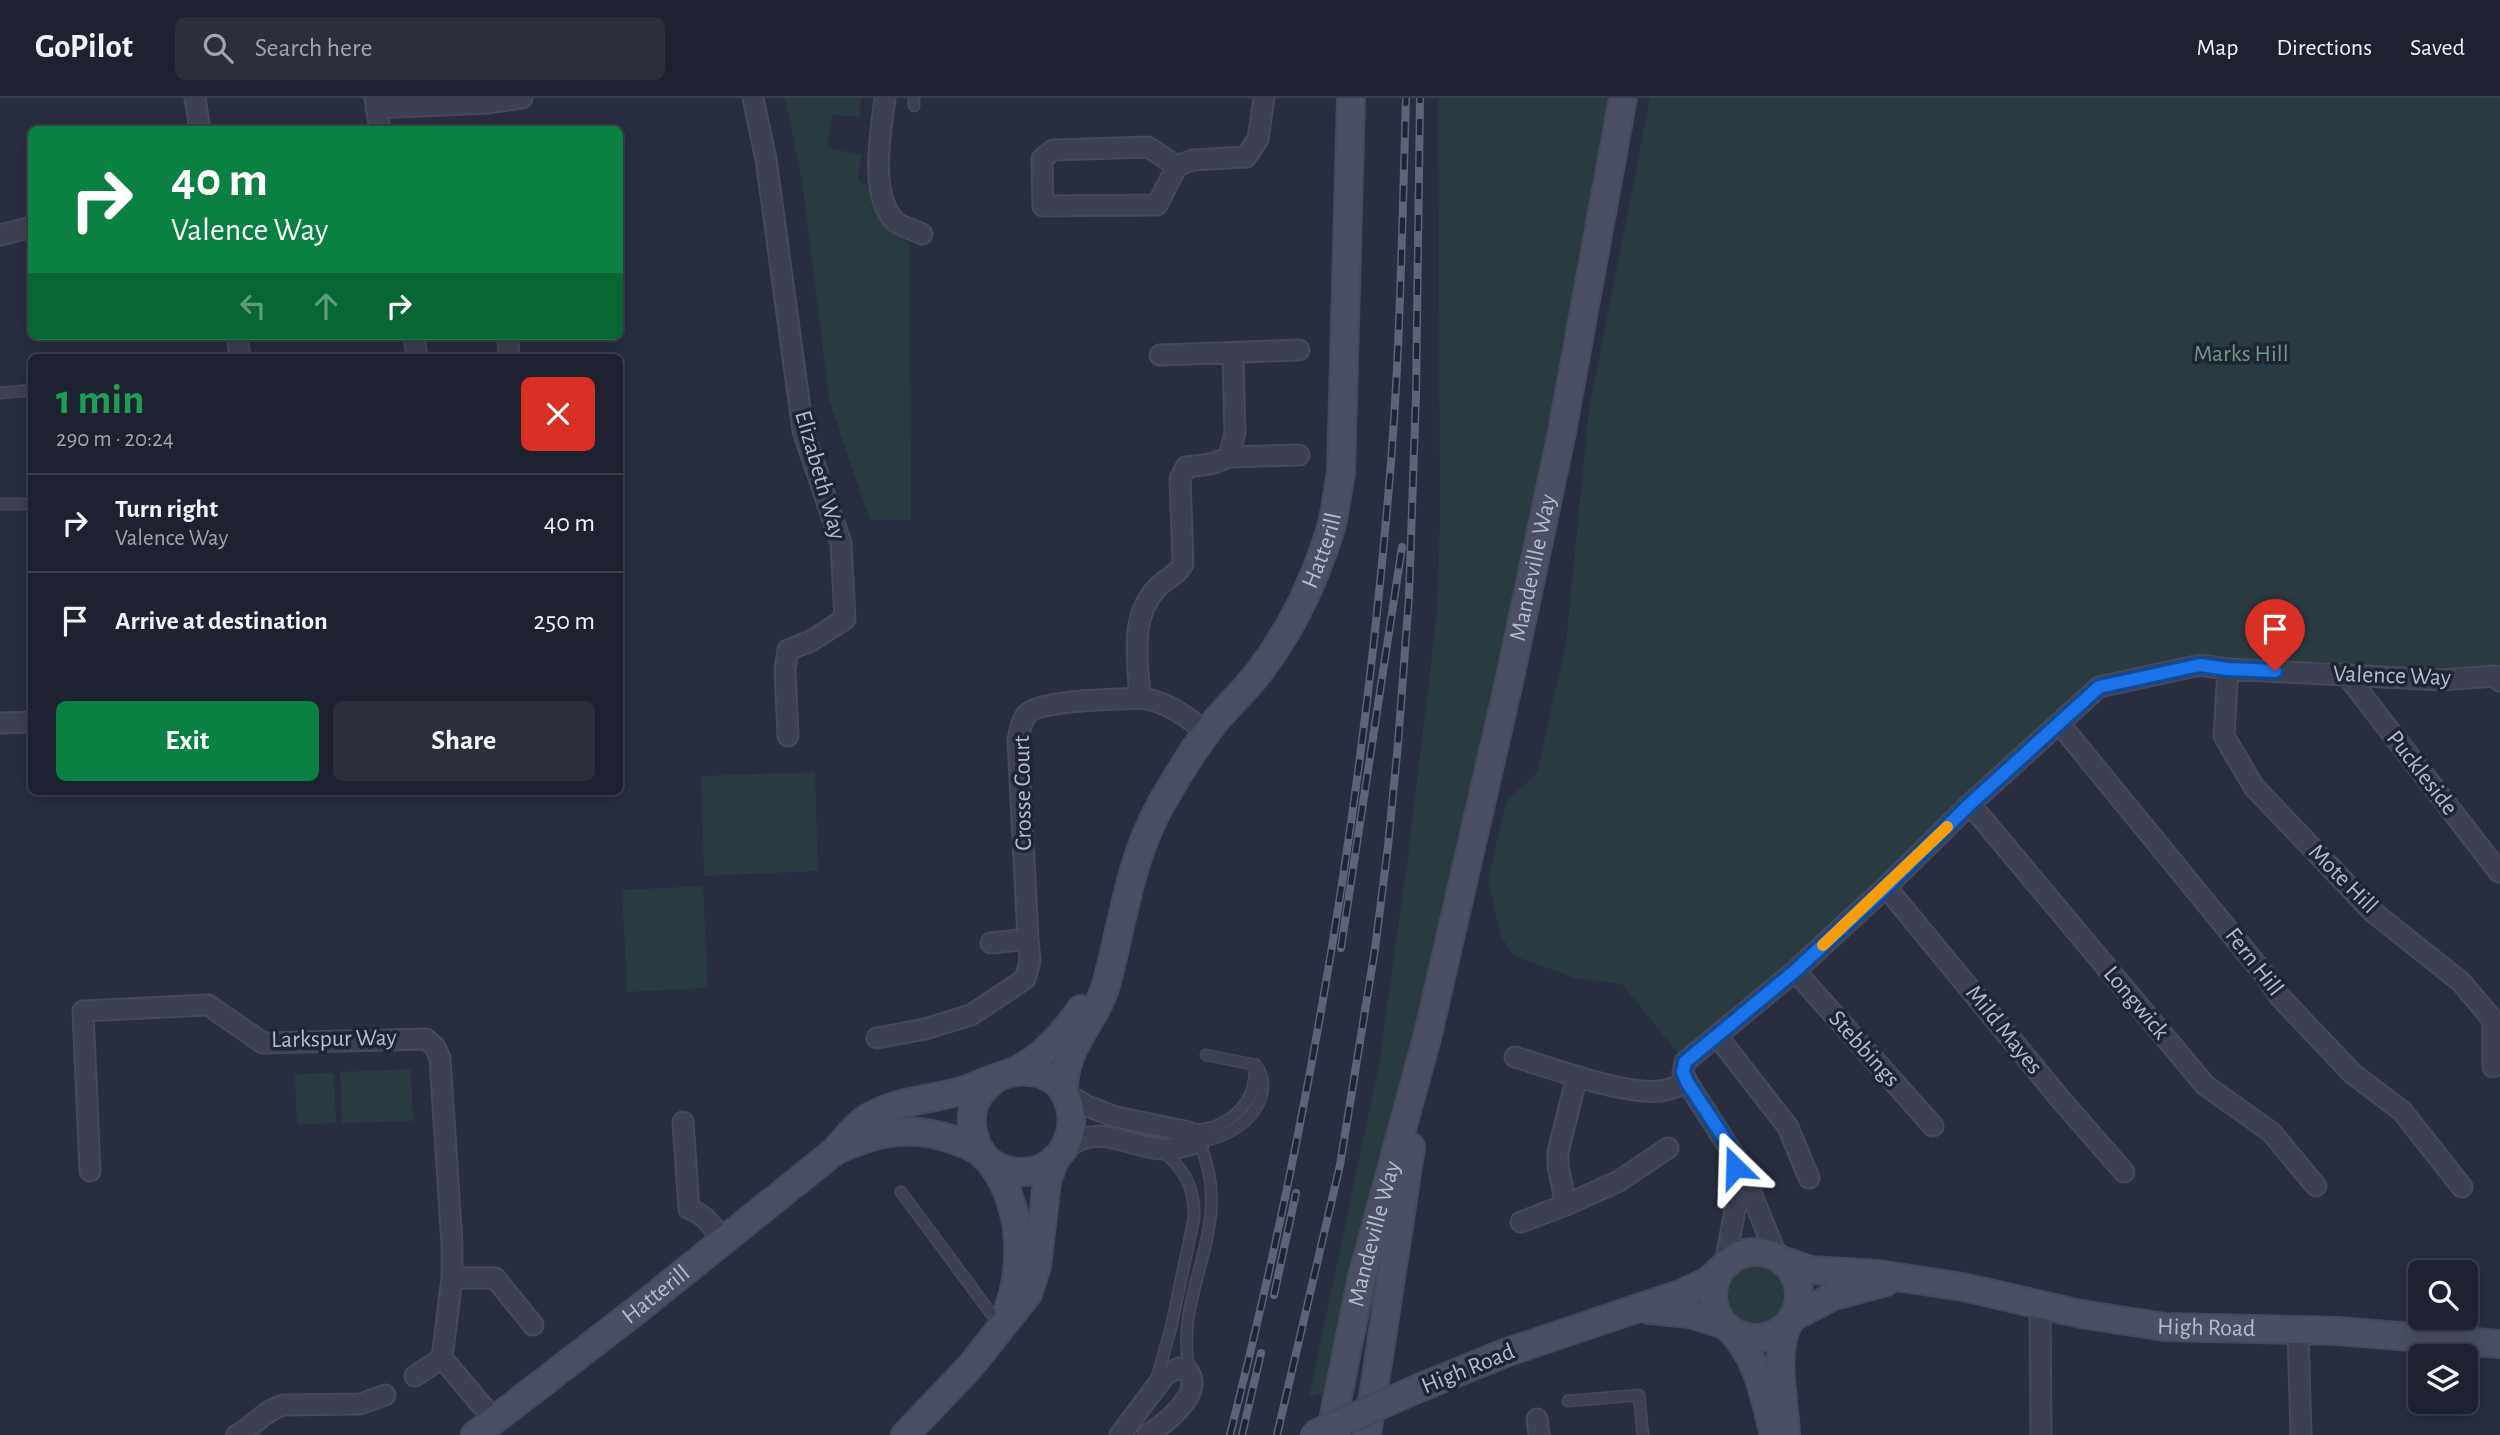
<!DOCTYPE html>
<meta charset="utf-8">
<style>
body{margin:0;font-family:"Alegreya Sans",sans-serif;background:#2b2f3c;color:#f1f3f6;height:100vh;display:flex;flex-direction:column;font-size:26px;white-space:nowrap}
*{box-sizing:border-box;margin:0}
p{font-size:23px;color:#a1a4ab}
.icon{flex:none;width:38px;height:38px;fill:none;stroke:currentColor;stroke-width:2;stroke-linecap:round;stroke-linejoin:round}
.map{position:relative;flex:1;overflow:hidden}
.details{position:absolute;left:28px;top:256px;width:595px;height:441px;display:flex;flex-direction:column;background:#1e2230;border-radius:10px;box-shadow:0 4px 18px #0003,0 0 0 2px #3c3f4c}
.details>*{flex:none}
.guide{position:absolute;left:28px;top:28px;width:595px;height:214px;border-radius:10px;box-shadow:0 4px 18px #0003,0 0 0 2px #3c3f4c;background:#0b8043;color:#fff;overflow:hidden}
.controls{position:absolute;left:2408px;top:1162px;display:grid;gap:14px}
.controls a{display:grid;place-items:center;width:70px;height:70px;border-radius:10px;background:#1e2230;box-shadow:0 4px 18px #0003,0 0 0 2px #3c3f4c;font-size:35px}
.pin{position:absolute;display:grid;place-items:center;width:60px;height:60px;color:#fff;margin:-72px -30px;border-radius:50% 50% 50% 0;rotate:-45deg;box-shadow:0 0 7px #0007}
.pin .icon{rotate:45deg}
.me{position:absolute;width:77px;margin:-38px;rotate:338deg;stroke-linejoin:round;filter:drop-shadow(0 0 5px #0008)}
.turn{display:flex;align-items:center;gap:24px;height:147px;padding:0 28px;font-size:32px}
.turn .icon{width:91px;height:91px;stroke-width:2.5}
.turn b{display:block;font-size:49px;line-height:60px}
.lanes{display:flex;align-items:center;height:66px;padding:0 28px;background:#0003;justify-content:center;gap:35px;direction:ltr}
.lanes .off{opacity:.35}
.round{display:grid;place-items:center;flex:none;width:74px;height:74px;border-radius:10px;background:#2b2f3c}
.head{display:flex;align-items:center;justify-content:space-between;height:119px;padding:0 28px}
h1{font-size:42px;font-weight:700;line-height:52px;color:#1e9e55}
.button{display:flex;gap:14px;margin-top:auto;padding:14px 28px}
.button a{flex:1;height:80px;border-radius:10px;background:#0b8043;color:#fff;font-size:28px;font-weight:700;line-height:80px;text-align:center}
.button a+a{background:#2b2f3c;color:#f1f3f6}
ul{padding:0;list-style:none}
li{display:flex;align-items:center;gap:21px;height:98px;padding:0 28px;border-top:2px solid #3c3f4c}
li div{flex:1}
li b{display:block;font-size:26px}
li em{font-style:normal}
header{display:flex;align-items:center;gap:42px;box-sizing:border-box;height:98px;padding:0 35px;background:#1e2230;border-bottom:2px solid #3c3f4c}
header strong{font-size:33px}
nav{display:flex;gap:38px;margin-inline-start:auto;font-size:24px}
.search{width:490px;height:63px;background:#2b2f3c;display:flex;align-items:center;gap:18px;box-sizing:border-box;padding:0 24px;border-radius:10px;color:#a1a4ab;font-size:26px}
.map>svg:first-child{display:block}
.green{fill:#2a3a41}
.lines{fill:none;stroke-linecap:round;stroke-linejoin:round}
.lane-casing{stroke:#454959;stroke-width:13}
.street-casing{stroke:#454959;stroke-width:23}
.secondary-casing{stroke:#454959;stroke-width:30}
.lane{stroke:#3c4050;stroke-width:10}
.street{stroke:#3c4050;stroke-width:19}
.secondary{stroke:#4a4f63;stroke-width:26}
.rail-casing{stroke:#5e6477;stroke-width:8}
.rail{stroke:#202535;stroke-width:5;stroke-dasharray:16;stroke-linecap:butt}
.secondary-bridge-casing{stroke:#454959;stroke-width:30;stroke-linecap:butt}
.secondary-bridge{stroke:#4a4f63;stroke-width:26}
.route-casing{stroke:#114b97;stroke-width:18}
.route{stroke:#1a73e8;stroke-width:12}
.slow{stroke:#f59e0b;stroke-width:12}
.labels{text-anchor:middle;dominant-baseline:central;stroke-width:7;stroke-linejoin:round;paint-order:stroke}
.park-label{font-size:24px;fill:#719a82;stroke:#202535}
.street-label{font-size:24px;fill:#b8bcca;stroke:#202535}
</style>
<header>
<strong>GoPilot</strong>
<div class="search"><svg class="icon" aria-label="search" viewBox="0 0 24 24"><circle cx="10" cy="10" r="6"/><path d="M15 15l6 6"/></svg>Search here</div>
<nav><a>Map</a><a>Directions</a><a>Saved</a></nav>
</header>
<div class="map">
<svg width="2500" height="1337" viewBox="0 0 2500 1337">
<rect width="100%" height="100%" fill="#282e40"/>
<!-- green -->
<path class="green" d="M785,0H861L860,19L832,17L827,50L862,57L858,82L868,89L877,112L910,148L911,422H870L829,302L802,83Z
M1438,0H1623L1581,234L1331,1292L1309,1299L1379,966L1407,766L1437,516L1440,422Z
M1650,0H2500V577L2228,571L2099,589L1685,964L1622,886L1575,880L1514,858L1500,836L1488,781L1506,704L1537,675L1566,545L1589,312Z
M815,674L818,773L704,778L701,678Z
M703,788L708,890L627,894L622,792Z
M411,971L413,1023L342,1025L340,974Z
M334,975L336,1025L297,1027L295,976Z
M1725 1197a31 31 0 1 1 62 0a31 31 0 1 1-62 0Z"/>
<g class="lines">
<defs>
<path id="lane" d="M914,0V8
M0,295L31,292
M0,406H32
M1191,1032C1216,1033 1240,1019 1251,995C1254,987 1255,976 1256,967
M901,1094L1001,1229
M1190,1274C1171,1193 1238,1131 1199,1044C1208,1042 1217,1040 1225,1036C1252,1025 1275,993 1256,967L1206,957
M1157,1279L1171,1230L1194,1120C1195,1090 1185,1070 1160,1052
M1568,1303L1639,1297L1643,1337"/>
<path id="street" d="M195,0L200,32
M375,0L380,32
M753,0L766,61L803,333L841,445L845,521L811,543L788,552L785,572L788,638
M885,0C881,34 868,98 896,124C902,129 914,132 922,136
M376,10L489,5L522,0
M1177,68L1148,49L1053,52L1042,61L1043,108L1157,107L1177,68L1193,62L1246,59L1258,41L1264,0
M0,137L32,129
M237,238L240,259
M414,238L417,259
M508,238L509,259
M1160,257L1299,252
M1229,359L1299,357
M2228,571L2224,638L2254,689L2373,814L2461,884L2493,922V969
M2345,575L2499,774
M1140,600C1138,563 1129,521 1156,491C1165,480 1175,480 1183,466L1180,381L1186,369L1211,366L1229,359L1235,335L1233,256
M0,625L32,624
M2059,625L2265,877L2280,899L2353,976L2402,1013L2462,1089
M1970,706L2205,987L2271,1034L2316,1088
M1886,789L2062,1003L2124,1074
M991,845L1028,841L1018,642C1020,633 1021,623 1027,616C1042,601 1116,602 1140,600C1167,603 1185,618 1207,634
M1795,873L1933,1028
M1718,939L1788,1029L1809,1080
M877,940L925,931L971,917L1025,881L1030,863L1028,841
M1515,959C1551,970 1624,997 1660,993C1670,992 1678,988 1687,984
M683,1024L689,1111C705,1116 713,1129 723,1143
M1063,1052C1100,1023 1123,1048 1161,1051C1174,1052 1187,1048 1199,1044L1189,1034L1116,1019L1087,1008L1064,994
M90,1073L83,913L208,907L263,945L426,941L435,949L440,960L452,1146V1180L442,1260L495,1323
M1566,1107L1558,1068V1054L1577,978
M1521,1124L1566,1107L1619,1083L1668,1050
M1777,1159L1739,1065L1687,984L1683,974L1685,964L1795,873L1886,789L1970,706L2099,589L2200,567L2228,571L2440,582L2496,578L2500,583
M1725,1166L1736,1107L1735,1070
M452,1180H495L533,1227
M2040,1207L2041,1337
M2298,1232L2301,1337
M415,1278L442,1260
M1537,1321L1539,1337
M237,1337C254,1328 266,1311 284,1307L360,1306L385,1297
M1120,1337L1165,1277L1179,1270L1187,1272C1207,1294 1164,1326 1148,1337"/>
<g id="secondary">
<path d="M1010,975C1039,964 1064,935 1081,911"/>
<path id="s1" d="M1064,994C1063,947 1095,926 1106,887C1123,825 1129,763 1161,706C1175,682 1190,656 1207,634C1221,614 1240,598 1256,578C1289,536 1314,484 1330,433C1336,414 1337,394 1341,375L1351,0"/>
<path d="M983,1057C966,1031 967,1001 994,982"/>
<path d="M991,1065C1022,1107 1025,1164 1008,1212"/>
<circle cx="1756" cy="1197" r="43"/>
<path id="s2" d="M1784,1163L1810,1172L1878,1176L1963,1189L2081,1216L2165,1229L2337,1233L2500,1246"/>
<path d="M1649,1212L1690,1216L1725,1227"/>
<path d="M1793,1219L1834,1198L1886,1184"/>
<path d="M1731,1233C1758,1259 1765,1302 1774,1337"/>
<path d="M1505,1255L1683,1195L1708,1183L1721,1171"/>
<path id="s3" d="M475,1337L637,1212L835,1053C865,1039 894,1030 927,1035C943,1038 962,1043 977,1052C983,1056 987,1062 993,1066C1013,1078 1039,1077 1056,1060C1068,1049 1073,1031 1071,1016C1069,1000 1061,985 1046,978C1036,974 1025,973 1015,974C997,977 981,987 965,992C935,1001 901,1002 873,1017C857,1025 846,1040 835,1053"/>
<path d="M905,1337L969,1270L1028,1196L1037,1168L1047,1084L1055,1061"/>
<path id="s4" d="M1330,1337L1362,1179L1428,936L1509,584L1561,339L1623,0"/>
<path d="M1367,1337L1411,1049"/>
<path d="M1786,1337C1785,1301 1772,1257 1789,1224"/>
</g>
</defs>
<!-- lane casing -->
<use href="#lane" class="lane-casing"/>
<!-- street casing -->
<use href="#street" class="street-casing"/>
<!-- secondary casing -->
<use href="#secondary" class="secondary-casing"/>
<!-- lane -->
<use href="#lane" class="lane"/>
<!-- street -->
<use href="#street" class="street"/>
<!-- secondary -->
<use href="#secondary" class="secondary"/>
<defs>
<path id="rail" d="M1341,850L1402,449
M1274,1197L1296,1095
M1230,1337C1308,1030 1361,715 1388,400C1400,267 1402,133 1406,0
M1242,1337L1261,1255
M1277,1337L1340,1067L1375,851L1388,748L1398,646L1409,498L1416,297L1420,0"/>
</defs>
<!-- rail casing -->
<use href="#rail" class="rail-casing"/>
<!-- rail -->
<use href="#rail" class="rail"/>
<defs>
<path id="secondary-bridge" d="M1313,1337L1419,1290L1505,1255"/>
</defs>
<!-- secondary-bridge casing -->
<use href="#secondary-bridge" class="secondary-bridge-casing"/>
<!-- secondary-bridge -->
<use href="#secondary-bridge" class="secondary-bridge"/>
</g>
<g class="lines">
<defs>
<path id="route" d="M1735,1069L1728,1046L1687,984L1683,974L1685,964L1795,873L1886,789L1970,706L2099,589L2200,567L2228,571L2275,573"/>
</defs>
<!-- route casing -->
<use href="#route" class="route-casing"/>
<!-- route -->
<use href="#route" class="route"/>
<!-- slow -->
<path class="slow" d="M1823,847L1947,729"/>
</g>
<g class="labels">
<!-- park labels -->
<g class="park-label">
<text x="2241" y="256">Marks Hill</text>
</g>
<!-- street labels -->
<g class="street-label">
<text transform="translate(820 377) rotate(74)">Elizabeth Way</text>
<text stroke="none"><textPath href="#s1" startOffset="609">Hatterill</textPath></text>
<text stroke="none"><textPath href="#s4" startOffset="891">Mandeville Way</textPath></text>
<text transform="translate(2392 578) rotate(2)">Valence Way</text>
<text transform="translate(2422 675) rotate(52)">Puckleside</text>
<text transform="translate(1023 695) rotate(-91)">Crosse Court</text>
<text transform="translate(2343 781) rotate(45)">Mote Hill</text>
<text transform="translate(2254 864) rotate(52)">Fern Hill</text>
<text transform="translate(2136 905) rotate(50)">Longwick</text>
<text transform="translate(2004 932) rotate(51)">Mild Mayes</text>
<text transform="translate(334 941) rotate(-1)">Larkspur Way</text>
<text transform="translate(1864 951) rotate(48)">Stebbings</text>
<text stroke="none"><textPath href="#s4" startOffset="206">Mandeville Way</textPath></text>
<text stroke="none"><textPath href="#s3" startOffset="229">Hatterill</textPath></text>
<text stroke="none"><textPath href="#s2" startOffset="429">High Road</textPath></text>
<text transform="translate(1468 1271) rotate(-22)">High Road</text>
</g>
</g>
</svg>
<div class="controls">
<a><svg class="icon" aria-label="search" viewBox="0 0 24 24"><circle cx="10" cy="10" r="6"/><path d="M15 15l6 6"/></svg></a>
<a><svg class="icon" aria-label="layers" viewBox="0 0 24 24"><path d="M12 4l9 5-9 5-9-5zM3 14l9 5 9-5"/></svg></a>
</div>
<div class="pin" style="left:2275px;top:573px;background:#d93025"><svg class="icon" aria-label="arrive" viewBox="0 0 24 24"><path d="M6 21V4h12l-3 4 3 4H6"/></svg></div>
<svg class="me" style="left:1735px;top:1069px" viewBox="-20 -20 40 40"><path d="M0-17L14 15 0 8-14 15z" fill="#1a73e8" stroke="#fff" stroke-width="4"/></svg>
<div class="guide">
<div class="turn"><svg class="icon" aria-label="right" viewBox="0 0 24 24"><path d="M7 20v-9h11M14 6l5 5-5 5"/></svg><div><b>40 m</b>Valence Way</div></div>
<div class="lanes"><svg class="icon off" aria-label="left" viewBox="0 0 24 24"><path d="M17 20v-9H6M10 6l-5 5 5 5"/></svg><svg class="icon off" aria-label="ahead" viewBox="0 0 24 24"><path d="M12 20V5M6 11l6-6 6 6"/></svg><svg class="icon" aria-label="right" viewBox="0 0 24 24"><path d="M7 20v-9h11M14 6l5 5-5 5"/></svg></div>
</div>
<section class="details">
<div class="head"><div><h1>1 min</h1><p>290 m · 20:24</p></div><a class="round" style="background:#d93025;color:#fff"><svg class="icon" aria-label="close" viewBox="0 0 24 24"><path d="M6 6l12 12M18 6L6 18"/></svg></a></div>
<ul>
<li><svg class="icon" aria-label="right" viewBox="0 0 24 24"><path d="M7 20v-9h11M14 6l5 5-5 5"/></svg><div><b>Turn right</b><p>Valence Way</p></div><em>40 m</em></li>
<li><svg class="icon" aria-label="arrive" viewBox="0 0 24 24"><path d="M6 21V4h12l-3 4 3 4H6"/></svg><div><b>Arrive at destination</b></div><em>250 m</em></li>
</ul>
<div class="button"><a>Exit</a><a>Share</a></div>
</section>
</div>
